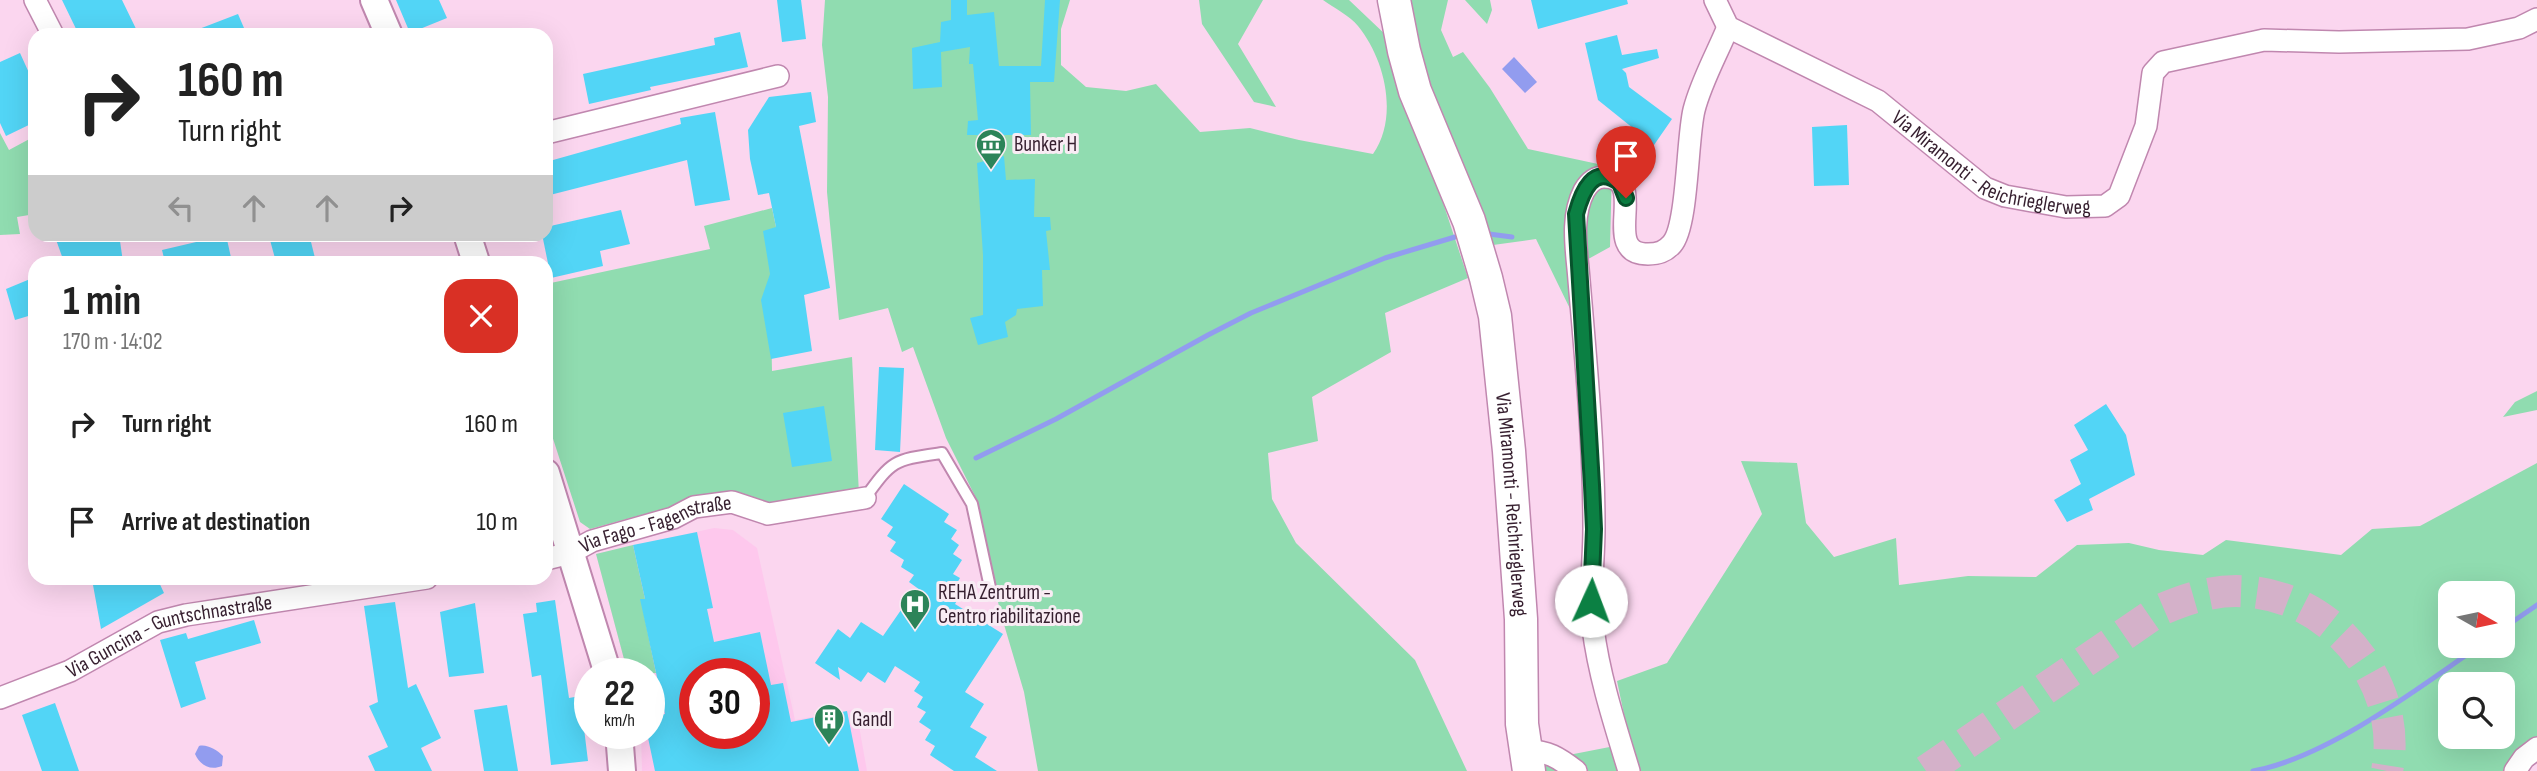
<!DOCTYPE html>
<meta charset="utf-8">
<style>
:root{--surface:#fff;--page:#f6f6f6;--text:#222;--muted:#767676}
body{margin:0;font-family:"Sofia Sans Condensed",sans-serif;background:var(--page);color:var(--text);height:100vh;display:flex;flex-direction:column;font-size:26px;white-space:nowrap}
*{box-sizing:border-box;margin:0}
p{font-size:23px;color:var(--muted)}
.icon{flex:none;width:38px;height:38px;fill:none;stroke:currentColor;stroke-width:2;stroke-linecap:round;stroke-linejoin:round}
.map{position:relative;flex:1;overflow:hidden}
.drawer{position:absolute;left:28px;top:256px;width:525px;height:329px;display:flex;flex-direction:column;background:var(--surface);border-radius:21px;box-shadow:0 7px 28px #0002}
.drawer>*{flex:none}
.hud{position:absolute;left:28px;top:28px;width:525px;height:214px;border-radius:21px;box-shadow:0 7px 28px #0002;background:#fff;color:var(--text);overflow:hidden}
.needle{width:46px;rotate:99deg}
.controls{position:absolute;left:2438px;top:581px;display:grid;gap:14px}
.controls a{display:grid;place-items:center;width:77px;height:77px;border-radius:14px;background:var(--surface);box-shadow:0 7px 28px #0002;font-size:35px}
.speed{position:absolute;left:574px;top:658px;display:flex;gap:14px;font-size:35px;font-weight:700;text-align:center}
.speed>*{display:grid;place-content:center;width:91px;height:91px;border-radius:50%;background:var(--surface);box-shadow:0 7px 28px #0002;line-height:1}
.speed small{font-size:18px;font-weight:400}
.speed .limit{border:10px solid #d22;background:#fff;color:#111}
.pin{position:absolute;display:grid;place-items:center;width:60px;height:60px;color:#fff;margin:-72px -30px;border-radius:50% 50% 50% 0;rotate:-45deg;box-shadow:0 0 7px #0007}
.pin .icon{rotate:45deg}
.me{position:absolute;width:77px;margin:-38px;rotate:2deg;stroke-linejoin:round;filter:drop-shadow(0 0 5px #0008)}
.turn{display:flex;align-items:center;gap:24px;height:147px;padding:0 35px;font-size:32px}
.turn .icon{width:91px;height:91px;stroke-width:2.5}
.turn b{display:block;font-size:49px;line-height:60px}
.lanes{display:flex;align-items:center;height:66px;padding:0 35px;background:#0003;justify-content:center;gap:35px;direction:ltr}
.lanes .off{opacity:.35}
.round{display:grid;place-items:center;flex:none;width:74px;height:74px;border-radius:21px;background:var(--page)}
.headline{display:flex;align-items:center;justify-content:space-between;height:119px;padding:0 35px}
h1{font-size:42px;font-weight:700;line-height:52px}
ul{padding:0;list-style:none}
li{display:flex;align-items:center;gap:21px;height:98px;padding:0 35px}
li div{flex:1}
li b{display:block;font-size:26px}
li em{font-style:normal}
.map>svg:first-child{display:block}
.built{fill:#fec8ed;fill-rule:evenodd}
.green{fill:#90dcb0;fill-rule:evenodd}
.water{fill:#929cef}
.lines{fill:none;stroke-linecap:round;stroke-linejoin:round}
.stream{stroke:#929cef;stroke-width:5}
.building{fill:#52d5f6;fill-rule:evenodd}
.secondary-tunnel{stroke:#d4b1c9;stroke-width:32;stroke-dasharray:32 16;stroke-linecap:butt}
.service-casing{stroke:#c087af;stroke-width:14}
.minor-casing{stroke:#c087af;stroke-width:24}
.tertiary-casing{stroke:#c087af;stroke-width:30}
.secondary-casing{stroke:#c087af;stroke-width:35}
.service{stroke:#fff;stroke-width:10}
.minor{stroke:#fff;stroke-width:21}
.tertiary{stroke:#fff;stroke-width:26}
.secondary{stroke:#fff;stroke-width:32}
.route-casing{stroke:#07532c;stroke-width:18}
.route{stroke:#0b8043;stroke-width:12}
.labels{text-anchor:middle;stroke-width:6;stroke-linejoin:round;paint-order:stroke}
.poi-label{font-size:21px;fill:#361f2f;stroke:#f9ecf4;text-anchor:start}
.street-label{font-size:21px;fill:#361f2f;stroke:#f9ecf4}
</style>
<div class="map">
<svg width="2537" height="771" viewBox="0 0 2537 771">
<rect width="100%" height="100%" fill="#fbd6ef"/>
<!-- built -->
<path class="built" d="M714,528l19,2 24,18 38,172 61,-11 11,62h-225l-1,-38h8v-59h-21l-32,-120zM695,674h59v59h-59z"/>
<!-- green -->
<path class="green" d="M825,0h245l-9,29v36l25,22 40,4 30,-7 44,48 50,-4 49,12 74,14c26,-37 12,-95 -15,-128 -8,-10 -24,-18 -35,-26h26l39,37 80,241 -83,35 6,39 -79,45 6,44 -50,12 4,46 24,44 119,117 52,111h-429l-14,-79 -24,-81 -25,-115 -29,-58 -33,-91 -11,5 -14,-44 -49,12 -12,-128 1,-95 -6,-52z
M1199,0h64l-25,44 38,63 -22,-5 -52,-78z
M1407,0h41l-7,30 12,27 10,-5 27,36 38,61 84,18 -2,80 -29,16 -6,56 -39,-80 -43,6 -56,-142 -28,-86z
M1465,0h25l2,10 -5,14z
M0,133l9,17 26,-14v78l-18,3 3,17 -20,1z
M772,208l4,19 -6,47 2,97 80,-14 7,137 -82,14 -51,-16 -136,37 -10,-7 -34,-105v-133l164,-35 -6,-23z
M2537,391v19l-34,7 12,-15z
M1741,461l56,2 9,60 28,34 62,-19 3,47 69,-9 68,1 41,-32 52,-2 30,7 44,5 23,-15 115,15 31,-26 48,-3 117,-63v290l-16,18h-986l3,-10 92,-18 -13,-62 50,-18 95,-149zM2450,593h52v53h-52zM2450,684h52v53h-52z
M633,545l12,54 -4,1 15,73 -28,1 -32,-120z"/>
<!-- water -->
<path class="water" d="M1514,57l23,25 -12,11 -23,-24z
M199,746c8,-2 18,4 24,10l-1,10c-12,5 -22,-1 -27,-12z"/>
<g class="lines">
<!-- stream -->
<path class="stream" d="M1489,234l23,3
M976,458l80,-39 152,-84 43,-22 134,-55 70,-21
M2502,629l35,-24
M2253,771c73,-13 165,-82 226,-125"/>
</g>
<!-- building -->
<path class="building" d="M62,0h60l17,35h-60z
M396,0h43l8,18 -37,15z
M777,0h24l5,39 -24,3z
M951,0h16v15l27,-3 5,54h42l4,-66h15l-6,82h-24l1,53h-64l1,-14 10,-1 -5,-56h-4l1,-17 -29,5 1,35 -29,2 -1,-41 28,-6 1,-20 10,-2z
M1531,0h96l1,4 -90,25z
M238,14l9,21h-60l-1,-1z
M740,32l8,35 -98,20 1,3 -62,14 -6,-30 132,-29 -1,-7z
M1617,35l5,20 35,-6 2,9 -37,11 4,4 3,14 43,32 -18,26 -56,-45 -13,-57z
M20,53l15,33v36l-29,14 -6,-13v-61z
M811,92l5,30 -17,4 31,162 -26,7 8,56 -41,8 -10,-59 9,-26 -7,-43 13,-4 -7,-34 -11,2 -8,-36 -2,-29 21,-33z
M715,112l15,88 -35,6 -8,-46 -141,36v-34l135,-38 -1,-6z
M1847,125l2,60 -35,1 -2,-59z
M1004,156l2,24 29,-1 -1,38h16l1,13 -5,1 4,39h-8l1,36 -26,3 -1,6 -11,7 3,15 -30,8 -8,-27 13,-3v-60l-6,-92z
M621,210l9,34 -30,7 3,15 -52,12 -9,-44h4v-7z
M54,234h65l4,28h-59z
M297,234h12l7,28h-40l-6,-22z
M226,235l6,27h-67l-3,-12z
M35,277v37l-20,6 -9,-31z
M879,367l25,1 -4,84 -25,-2z
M2106,404l20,31 9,40 -46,24 4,11 -26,12 -13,-22 27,-16 -11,-24 18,-10 -14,-25z
M824,406l8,55 -40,6 -9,-54z
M904,484l45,30 -5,8 13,8 -6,9 8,6 -6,9 9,6 -9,14 7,4 -7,12 8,4 -6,10 48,30 -38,58 19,12 -14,23 17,10 -12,20 22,14h-43l-24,-16 5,-9 -10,-6 6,-10 -12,-8 7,-10 -9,-5 6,-10 -9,-6 6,-9 -25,-16 -10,17 -17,-11 -7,10 -23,-15 2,13 -25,-17 23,-34 12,9 11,-16 22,14 18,-26 4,3 15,-23 -11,-8 5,-7 -13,-8 3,-7 -14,-9 6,-9 -9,-6 6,-9 -12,-8z
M697,532l16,76 -6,1 7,33 46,-10 11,53 12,-2 8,39 56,-11 12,60h-204l-8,-38h2v-15l16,-4 -25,-115h5l-12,-54zM695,674h59v59h-59z
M107,578h50l7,15 -63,36 -8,-44z
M555,600l14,98 11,-2 8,65 -37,4 -10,-90 -9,2 -9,-63 14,-2 -1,-9z
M395,602l13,86 8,-4 25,54 -20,10 11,23h-57l-7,-15 20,-9 -19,-41 9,-4 -14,-96z
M475,603l9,70 -35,4 -9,-65z
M254,620l7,23 -66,19 11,37 -25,9 -21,-68 26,-7 2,6z
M55,703l24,68h-37l-20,-56z
M507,705l11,66h-34l-10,-61z"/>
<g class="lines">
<!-- secondary-tunnel -->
<path class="secondary-tunnel" d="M1926,771l232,-160c29,-13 60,-23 93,-19 85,8 153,94 136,179"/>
<!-- service casing -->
<g class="service-casing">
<path id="service" d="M865,498c28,-39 29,-38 77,-45l30,51 19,88"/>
</g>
<!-- minor casing -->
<g class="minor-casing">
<g id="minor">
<path d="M35,0l18,35"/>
<path id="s1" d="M1715,0l13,27 150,74 107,87 20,8 61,11 39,-1 14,-10 27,-70 7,-53 10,-11 101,-22 75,2 129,-3 51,-11 18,-9"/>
<path d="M546,133l232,-57"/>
<path id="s2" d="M546,559l24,-6 22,-12 81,-23 21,-11 38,-5 36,12 97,-16"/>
<path id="s3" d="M0,698l70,-27 88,-49 28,-7 241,-37"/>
<path d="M1526,751c21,-1 33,7 50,20"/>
<path d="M1629,771c-14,-46 -30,-95 -36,-143 -4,-34 1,-67 1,-100 0,-83 -8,-166 -15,-248 -2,-28 -9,-62 5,-89 4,-7 10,-14 20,-14 47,0 -6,77 44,77 10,0 17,-2 24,-10 16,-18 15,-106 22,-134 7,-28 23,-56 34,-83"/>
<path d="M2515,771l9,-13 13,-10"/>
</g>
</g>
<!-- tertiary casing -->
<g class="tertiary-casing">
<path id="tertiary" d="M374,0l15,35
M467,234l9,28
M546,473l62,201
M619,733l3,38"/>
</g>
<!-- secondary casing -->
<g class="secondary-casing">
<g id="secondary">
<path id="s4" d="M1394,0l10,51 11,40 54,130 17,57 9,38 14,135 12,168 1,105 7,47"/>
</g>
</g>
<!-- service -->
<use href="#service" class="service"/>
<!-- minor -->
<use href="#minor" class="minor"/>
<!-- tertiary -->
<use href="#tertiary" class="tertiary"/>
<!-- secondary -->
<use href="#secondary" class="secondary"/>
</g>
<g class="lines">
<!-- route casing -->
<g class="route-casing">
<path id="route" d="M1591,601l3,-72 -2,-44 -16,-271c6,-22 17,-51 44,-31l6,15"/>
</g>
<!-- route -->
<use href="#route" class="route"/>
</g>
<!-- icons -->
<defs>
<g id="museum-pin" transform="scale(1.575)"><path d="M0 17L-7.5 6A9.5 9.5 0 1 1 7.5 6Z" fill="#2c8459" stroke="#f9ecf4"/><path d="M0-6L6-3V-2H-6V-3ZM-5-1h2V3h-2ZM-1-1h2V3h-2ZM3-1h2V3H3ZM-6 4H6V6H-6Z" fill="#fff"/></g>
<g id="hospital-pin" transform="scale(1.575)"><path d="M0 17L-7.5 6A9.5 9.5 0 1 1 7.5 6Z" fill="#2c8459" stroke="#f9ecf4"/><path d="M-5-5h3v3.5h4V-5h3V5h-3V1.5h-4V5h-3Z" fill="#fff"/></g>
<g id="building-pin" transform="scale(1.575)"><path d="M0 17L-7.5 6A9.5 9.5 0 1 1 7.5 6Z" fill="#2c8459" stroke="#f9ecf4"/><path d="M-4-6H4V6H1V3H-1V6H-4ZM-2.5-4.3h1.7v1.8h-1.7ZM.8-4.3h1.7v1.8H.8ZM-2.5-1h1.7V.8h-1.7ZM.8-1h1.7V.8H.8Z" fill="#fff"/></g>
</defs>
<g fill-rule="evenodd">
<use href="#museum-pin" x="991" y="144"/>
<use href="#hospital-pin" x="915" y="604"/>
<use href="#building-pin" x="829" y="719"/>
</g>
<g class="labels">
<!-- poi labels -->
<g class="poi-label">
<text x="1014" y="151">Bunker H</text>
<text x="938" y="599">REHA Zentrum -<tspan x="938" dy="24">Centro riabilitazione</tspan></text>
<text x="852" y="726">Gandl</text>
</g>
<!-- street labels -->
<g class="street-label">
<text dy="7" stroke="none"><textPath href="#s1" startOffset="331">Via Miramonti - Reichrieglerweg</textPath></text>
<text dy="7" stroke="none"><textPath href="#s4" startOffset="522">Via Miramonti - Reichrieglerweg</textPath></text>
<text dy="7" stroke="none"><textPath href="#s2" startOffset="116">Via Fago - Fagenstraße</textPath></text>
<text dy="7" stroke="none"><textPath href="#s3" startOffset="182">Via Guncina - Guntschnastraße</textPath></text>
</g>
</g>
</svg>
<div class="controls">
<a><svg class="needle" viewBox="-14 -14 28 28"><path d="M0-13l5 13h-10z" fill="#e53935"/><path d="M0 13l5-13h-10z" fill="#767676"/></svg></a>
<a><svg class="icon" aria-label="search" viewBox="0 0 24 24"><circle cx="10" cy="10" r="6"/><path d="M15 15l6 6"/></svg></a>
</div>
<div class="speed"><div>22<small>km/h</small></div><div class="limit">30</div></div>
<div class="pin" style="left:1626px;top:198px;background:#d93025"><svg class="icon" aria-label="arrive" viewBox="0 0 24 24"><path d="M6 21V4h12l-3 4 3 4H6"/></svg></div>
<svg class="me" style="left:1591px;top:601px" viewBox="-20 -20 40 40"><circle r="19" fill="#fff"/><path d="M0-13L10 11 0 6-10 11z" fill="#0b8043"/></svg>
<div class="hud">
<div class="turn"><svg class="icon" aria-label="right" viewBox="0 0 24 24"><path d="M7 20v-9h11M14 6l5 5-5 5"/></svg><div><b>160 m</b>Turn right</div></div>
<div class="lanes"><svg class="icon off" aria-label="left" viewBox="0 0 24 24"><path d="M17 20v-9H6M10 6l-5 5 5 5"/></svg><svg class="icon off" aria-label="ahead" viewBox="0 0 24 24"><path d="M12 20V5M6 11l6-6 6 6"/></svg><svg class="icon off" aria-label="ahead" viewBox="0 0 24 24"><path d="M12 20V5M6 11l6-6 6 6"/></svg><svg class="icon" aria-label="right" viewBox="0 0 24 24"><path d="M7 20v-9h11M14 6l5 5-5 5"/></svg></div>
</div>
<section class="drawer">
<div class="headline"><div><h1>1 min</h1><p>170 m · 14:02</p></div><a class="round" style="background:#d93025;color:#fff"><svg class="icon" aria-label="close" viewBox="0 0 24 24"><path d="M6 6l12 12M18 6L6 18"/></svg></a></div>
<ul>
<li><svg class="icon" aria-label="right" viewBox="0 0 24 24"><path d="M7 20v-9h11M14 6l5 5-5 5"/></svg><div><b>Turn right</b></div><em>160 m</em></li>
<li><svg class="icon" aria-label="arrive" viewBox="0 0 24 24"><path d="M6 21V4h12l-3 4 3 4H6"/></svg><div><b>Arrive at destination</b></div><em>10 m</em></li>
</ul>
</section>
</div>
